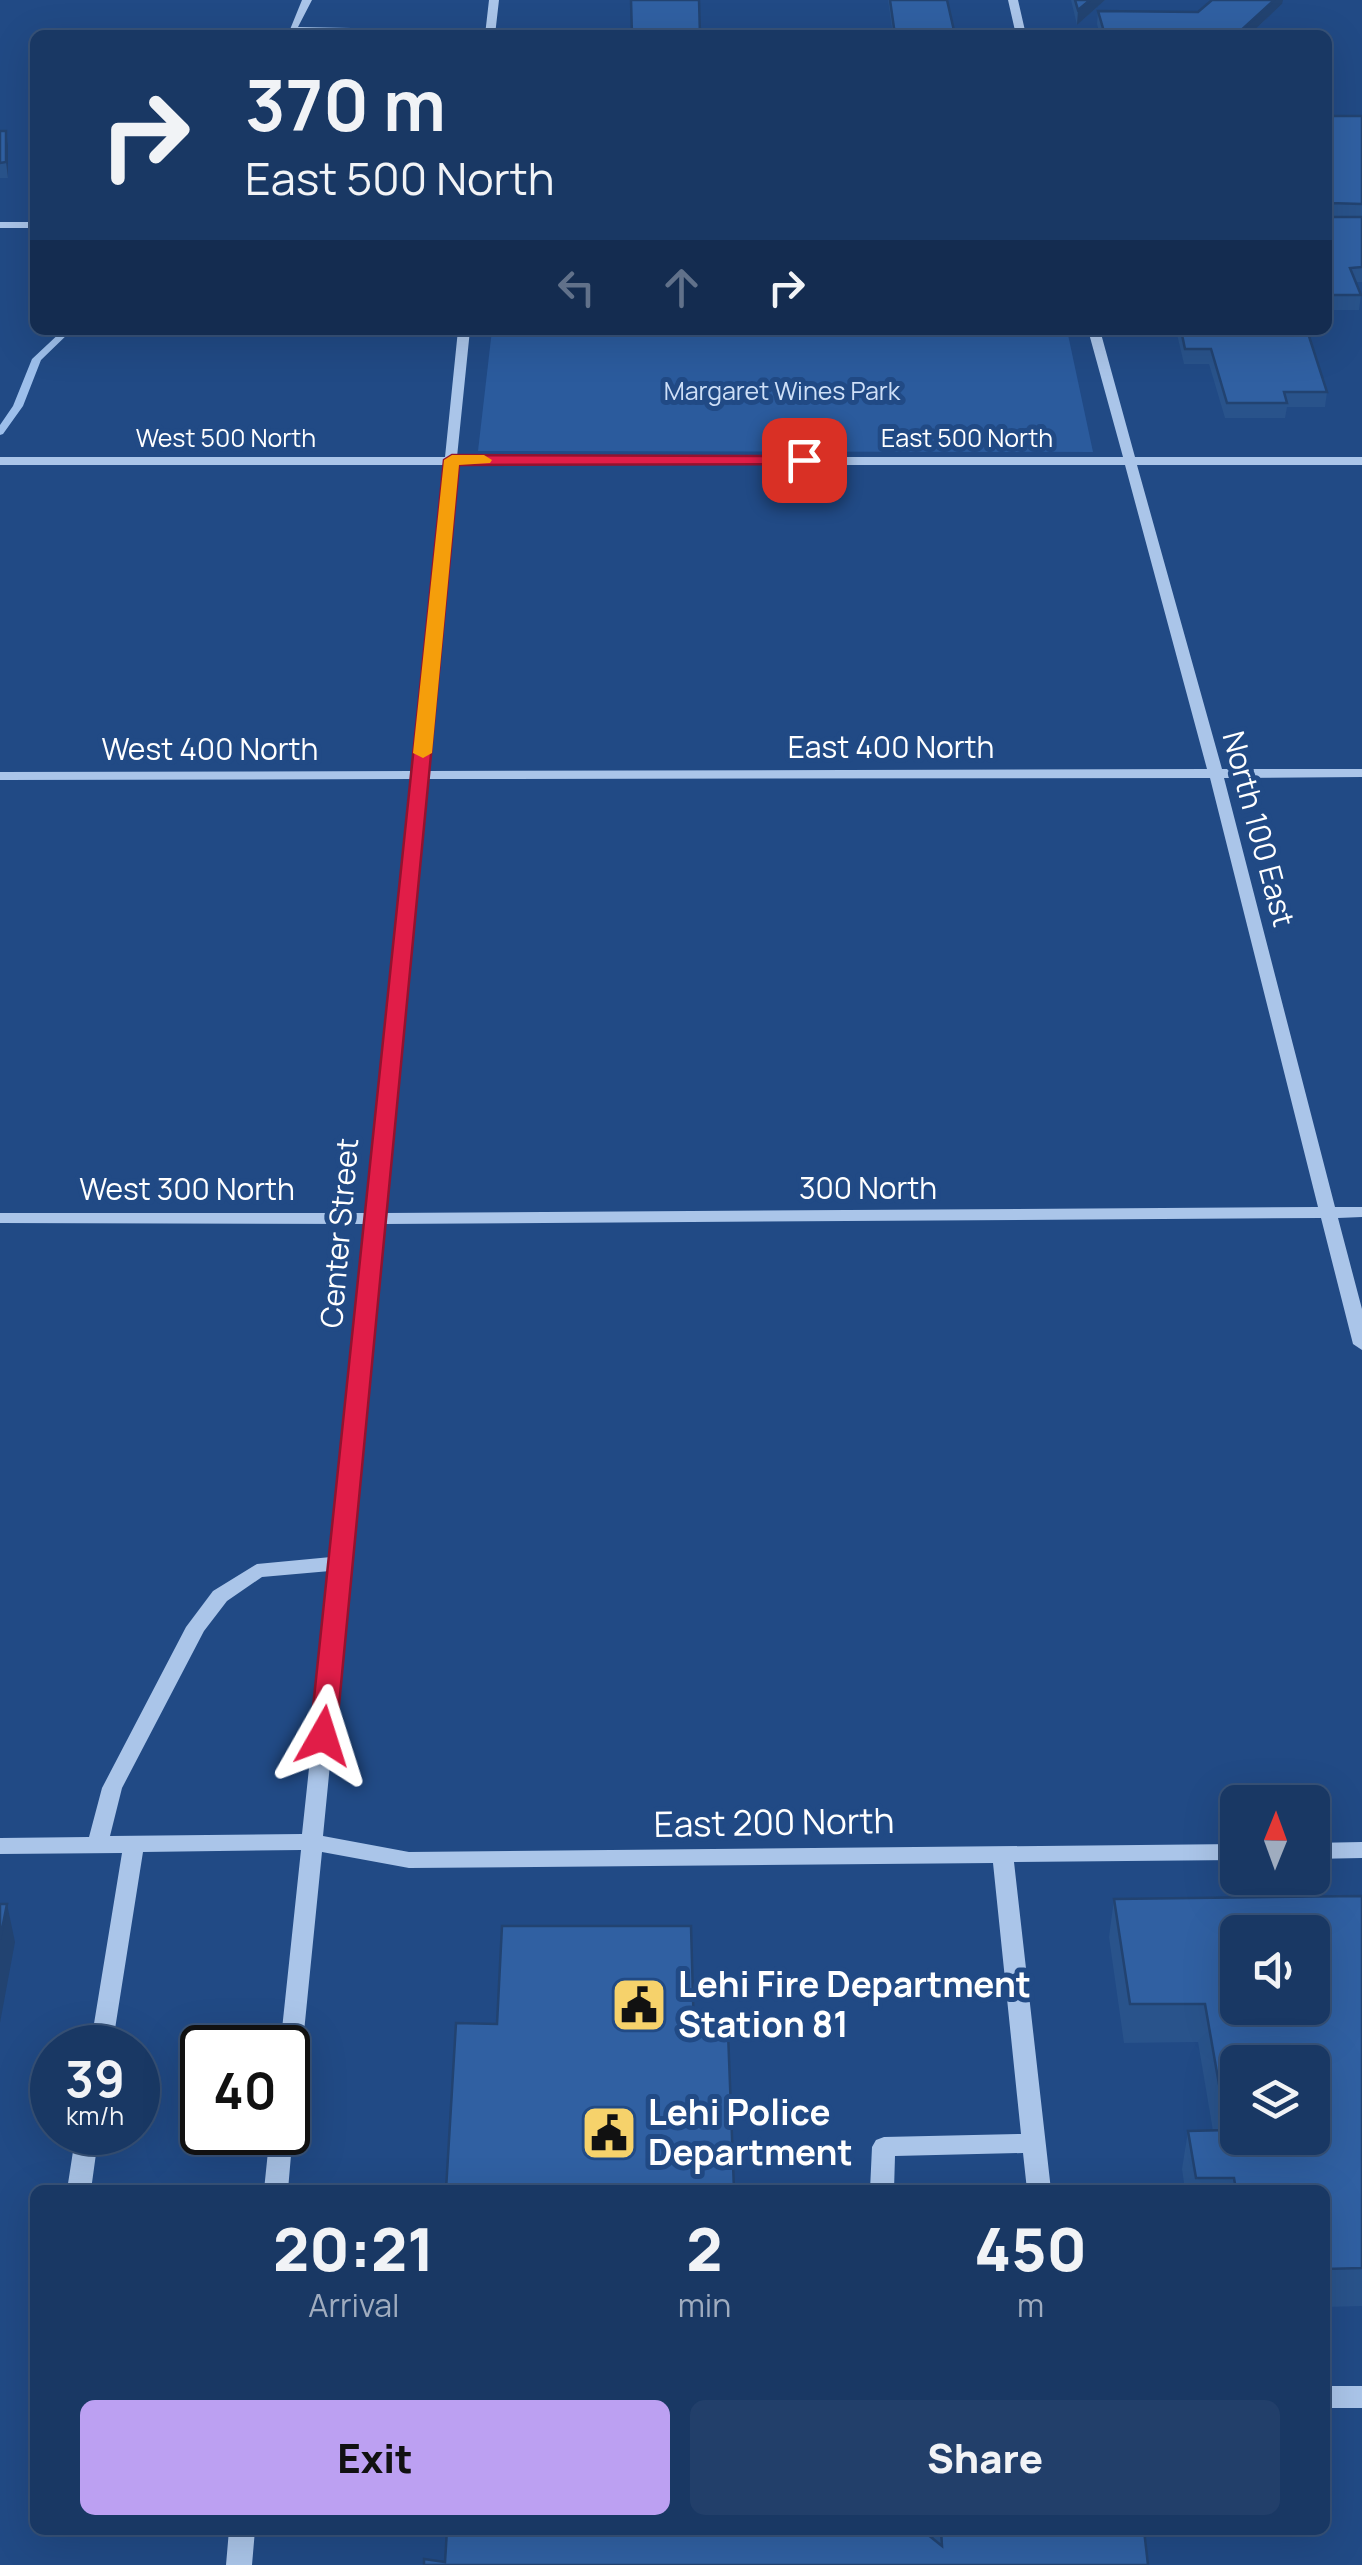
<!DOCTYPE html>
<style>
:root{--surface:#193864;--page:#223f6a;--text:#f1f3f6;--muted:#9facbf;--line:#375278;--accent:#bca0f2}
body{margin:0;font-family:Manrope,sans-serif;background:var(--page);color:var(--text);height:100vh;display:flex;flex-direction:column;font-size:38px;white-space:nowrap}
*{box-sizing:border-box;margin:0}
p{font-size:32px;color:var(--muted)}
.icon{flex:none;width:55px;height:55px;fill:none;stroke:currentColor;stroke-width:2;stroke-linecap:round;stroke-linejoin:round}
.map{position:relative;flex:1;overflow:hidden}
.drawer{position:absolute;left:30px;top:2185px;width:1300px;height:350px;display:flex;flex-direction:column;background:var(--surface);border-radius:15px;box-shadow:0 10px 40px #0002,0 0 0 2px var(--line)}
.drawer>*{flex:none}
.top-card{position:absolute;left:30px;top:30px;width:1302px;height:305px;border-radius:15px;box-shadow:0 10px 40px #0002,0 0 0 2px var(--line);background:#193864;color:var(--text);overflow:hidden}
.needle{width:65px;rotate:1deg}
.buttons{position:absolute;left:1220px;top:1785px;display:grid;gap:20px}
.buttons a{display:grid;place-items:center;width:110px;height:110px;border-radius:15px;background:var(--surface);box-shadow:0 10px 40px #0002,0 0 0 2px var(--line);font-size:50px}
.speed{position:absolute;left:30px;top:2025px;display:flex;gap:20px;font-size:50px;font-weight:700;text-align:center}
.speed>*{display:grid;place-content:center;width:130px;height:130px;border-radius:50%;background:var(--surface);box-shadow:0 10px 40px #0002,0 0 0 2px var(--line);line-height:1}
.speed small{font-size:25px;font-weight:400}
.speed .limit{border:5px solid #111;border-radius:15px;background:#fff;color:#111}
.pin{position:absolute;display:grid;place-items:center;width:85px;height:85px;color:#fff;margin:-42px;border-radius:20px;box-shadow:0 5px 15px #0006}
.me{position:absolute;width:110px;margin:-55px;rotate:6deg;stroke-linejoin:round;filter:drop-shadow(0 0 8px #0008)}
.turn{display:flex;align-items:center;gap:35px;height:210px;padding:0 50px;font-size:45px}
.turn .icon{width:130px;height:130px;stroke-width:2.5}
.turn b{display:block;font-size:70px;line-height:85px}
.lanes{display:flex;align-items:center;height:95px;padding:0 50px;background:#0003;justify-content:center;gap:50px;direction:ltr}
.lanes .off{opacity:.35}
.eta{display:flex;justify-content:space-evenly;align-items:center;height:170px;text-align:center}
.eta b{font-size:60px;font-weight:800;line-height:70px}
.cta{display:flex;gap:20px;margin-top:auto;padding:20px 50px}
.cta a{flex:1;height:115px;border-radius:15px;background:var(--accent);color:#111;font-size:40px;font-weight:800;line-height:115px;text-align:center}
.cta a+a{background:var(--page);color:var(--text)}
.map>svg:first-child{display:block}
.green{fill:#2b5b9d}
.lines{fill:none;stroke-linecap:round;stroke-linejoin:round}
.stream{fill:#9dbfeb;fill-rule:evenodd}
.minor{fill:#aac5e9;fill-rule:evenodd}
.wall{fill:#29538b}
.shaded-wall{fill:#224371}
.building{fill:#3060a2;stroke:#224371;stroke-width:2.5;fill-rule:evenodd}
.route{fill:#e11d48;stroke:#92132f;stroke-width:2.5}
.slow{fill:#f59e0b}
.labels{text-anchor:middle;stroke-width:10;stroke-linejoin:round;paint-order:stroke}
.far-park-label{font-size:25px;fill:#cedff7;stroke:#214a85}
.far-street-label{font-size:25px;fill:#fff;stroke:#214a85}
.street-label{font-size:30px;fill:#fff;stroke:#214a85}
.near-street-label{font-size:35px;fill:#fff;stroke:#214a85}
.near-poi-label{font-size:35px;font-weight:bold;fill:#fff;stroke:#214a85;text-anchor:start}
</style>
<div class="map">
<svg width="1362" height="2565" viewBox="0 0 1362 2565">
<rect width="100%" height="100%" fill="#214a85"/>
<!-- green -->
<path class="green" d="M492,330h575l26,122 -615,-1z"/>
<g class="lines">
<!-- stream -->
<path class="stream" d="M63,330h9l-31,30 -18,46 -20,28 -3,1v-10l13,-19 19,-47z"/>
<!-- minor -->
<path class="minor" d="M302,0h10l-14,27 53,1 5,3 -2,4 -65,-3z
M489,0h10l-4,35h-10z
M1008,0h10l8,35h-10z
M0,222h35v6h-35z
M458,330h12l-13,127h666l-35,-127h12l35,127h227v8h-225l85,304h140v8l-138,1 111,429h27v10l-24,1 24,91v41l-9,-6 -32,-126 -938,6 -60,612 86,16 829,-8v16l-224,2 37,328h-24l-4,-37 -128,3 -1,34h-24l2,-43 4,-7 8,-3 137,-3 -28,-271 -584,5 -87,-16 -23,230 -3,7 -8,2v-43h-8l21,-198 -158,2 -31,196h-22l32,-195 -122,1v-16l89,-1 13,-49 84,-161 27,-36 44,-27 74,-7 35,-333 -366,-1v-10h367l45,-434 -412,1v-8l413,-1 31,-306h-444v-8h445zM457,465h668l82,304 -780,2zM1210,778l108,429 -934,6 42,-434zM330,1571l-28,263 -192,2 12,-48 82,-157 23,-30 35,-24z
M1362,1842v16l-50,1v-16z
M288,2124l5,8 -5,58h-24l6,-58h18z
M76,2132h23l-8,58h-24z
M1325,2386h37v22h-37z
M229,2530h26l-3,35h-26z"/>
</g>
<!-- wall -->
<path class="wall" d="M888,0h59l8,35h-62z
M1071,0h34l-28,25z
M1282,4l-33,31h-149l-3,-11 1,-13 100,1z
M1328,116h34v166h-7l6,13 -2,15h-31z
M0,131h6l2,14v33h-8z
M1176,330h131l20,62 -2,15h-38l-2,11h-60l-16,-54h-25z
M1362,1896v410l-37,1v-117h-140l-3,-21 6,-38h25l-15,-89 -74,1 -15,-106 5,-38z
M934,2530h210l4,35 -703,-3 489,-22z"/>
<!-- shaded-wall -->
<path class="shaded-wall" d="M1090,0h15l-28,25 1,-15z
M1274,0h9l-1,4 -33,31h-13z
M6,131l2,14v33l-2,-16z
M7,1904l8,38 -15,81v-84z"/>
<!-- building -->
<path class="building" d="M631,0h68l1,35h-68z
M890,0h57l8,35h-60z
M1075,0h15l-12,10z
M1212,0h62l-38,35h-131l-7,-24 100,1z
M1328,116h34v88l-32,-1 -2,6z
M0,131h6v31l-6,1z
M1328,215l2,2h32v50l-12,1 11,27h-33z
M1181,330h126l20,62h-43l3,11h-60l-16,-54h-26z
M1362,1896v372l-37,1v-79h-89l-2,-12h-38l-8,-47 39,-1 -22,-126h-75l-16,-105zM1238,1932h74v76h-74zM1238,2062h74v76h-74z
M0,1904h7l-7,35z
M502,1926h189l3,107 34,-1 6,158h-288l10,-167 41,1z
M447,2530h475l20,16 -1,-16h203l4,35h-724v-6l21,3z"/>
<!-- route -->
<path class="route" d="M804,456l5,1v7l-350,1 -123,1271 -4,7h-18l-4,-7 134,-1276 8,-5z"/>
<!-- slow -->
<path class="slow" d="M484,455l8,5 -2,3 -31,2 -27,288 -9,5 -10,-5 31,-293 8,-5z"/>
<!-- icons -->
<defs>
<g id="civic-square" transform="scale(2.875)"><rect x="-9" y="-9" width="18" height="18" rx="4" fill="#f6d26b" stroke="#214a85"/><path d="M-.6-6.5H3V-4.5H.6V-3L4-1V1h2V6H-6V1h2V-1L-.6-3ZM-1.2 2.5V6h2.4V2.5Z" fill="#111"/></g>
</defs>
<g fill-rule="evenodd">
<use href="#civic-square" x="639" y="2005"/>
<use href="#civic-square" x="609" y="2133"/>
</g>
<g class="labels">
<!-- far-park labels -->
<g class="far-park-label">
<text x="782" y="400">Margaret Wines Park</text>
</g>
<!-- far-street labels -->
<g class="far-street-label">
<text x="226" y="447">West 500 North</text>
<text x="967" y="447">East 500 North</text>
</g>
<!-- street labels -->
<g class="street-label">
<text x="891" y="758">East 400 North</text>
<text x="210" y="760">West 400 North</text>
<text transform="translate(1258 829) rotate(75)" y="10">North 100 East</text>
<text x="868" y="1199">300 North</text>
<text x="187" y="1200">West 300 North</text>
<text transform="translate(340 1233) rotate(-85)" y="10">Center Street</text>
</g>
<!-- near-street labels -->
<g class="near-street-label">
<text transform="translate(774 1823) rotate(-1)" y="12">East 200 North</text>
</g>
<!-- near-poi labels -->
<g class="near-poi-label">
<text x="678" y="1997">Lehi Fire Department<tspan x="678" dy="40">Station 81</tspan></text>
<text x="648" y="2125">Lehi Police<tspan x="648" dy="40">Department</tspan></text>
</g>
</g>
</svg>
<div class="buttons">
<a><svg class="needle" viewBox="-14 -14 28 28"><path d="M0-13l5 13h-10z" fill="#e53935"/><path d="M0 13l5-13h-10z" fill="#9facbf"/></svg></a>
<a><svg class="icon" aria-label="sound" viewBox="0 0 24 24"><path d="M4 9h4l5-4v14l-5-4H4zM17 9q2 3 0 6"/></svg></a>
<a><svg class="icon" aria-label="layers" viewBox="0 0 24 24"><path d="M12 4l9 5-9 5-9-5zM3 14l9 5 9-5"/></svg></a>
</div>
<div class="speed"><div>39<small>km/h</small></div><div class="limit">40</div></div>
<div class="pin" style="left:804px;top:460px;background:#d93025"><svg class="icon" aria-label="arrive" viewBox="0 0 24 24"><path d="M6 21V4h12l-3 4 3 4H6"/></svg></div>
<svg class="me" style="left:323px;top:1736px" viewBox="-20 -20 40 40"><path d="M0-17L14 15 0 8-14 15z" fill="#e11d48" stroke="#fff" stroke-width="4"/></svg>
<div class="top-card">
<div class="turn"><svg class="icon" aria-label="right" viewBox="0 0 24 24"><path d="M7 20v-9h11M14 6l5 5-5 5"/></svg><div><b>370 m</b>East 500 North</div></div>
<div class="lanes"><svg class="icon off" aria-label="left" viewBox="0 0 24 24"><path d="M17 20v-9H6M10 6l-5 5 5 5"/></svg><svg class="icon off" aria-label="ahead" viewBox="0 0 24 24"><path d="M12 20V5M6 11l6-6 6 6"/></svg><svg class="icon" aria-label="right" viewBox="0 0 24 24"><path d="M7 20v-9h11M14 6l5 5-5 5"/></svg></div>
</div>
<section class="drawer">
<div class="eta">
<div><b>20:21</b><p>Arrival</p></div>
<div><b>2</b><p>min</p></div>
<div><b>450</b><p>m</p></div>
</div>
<div class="cta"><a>Exit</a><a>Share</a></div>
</section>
</div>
